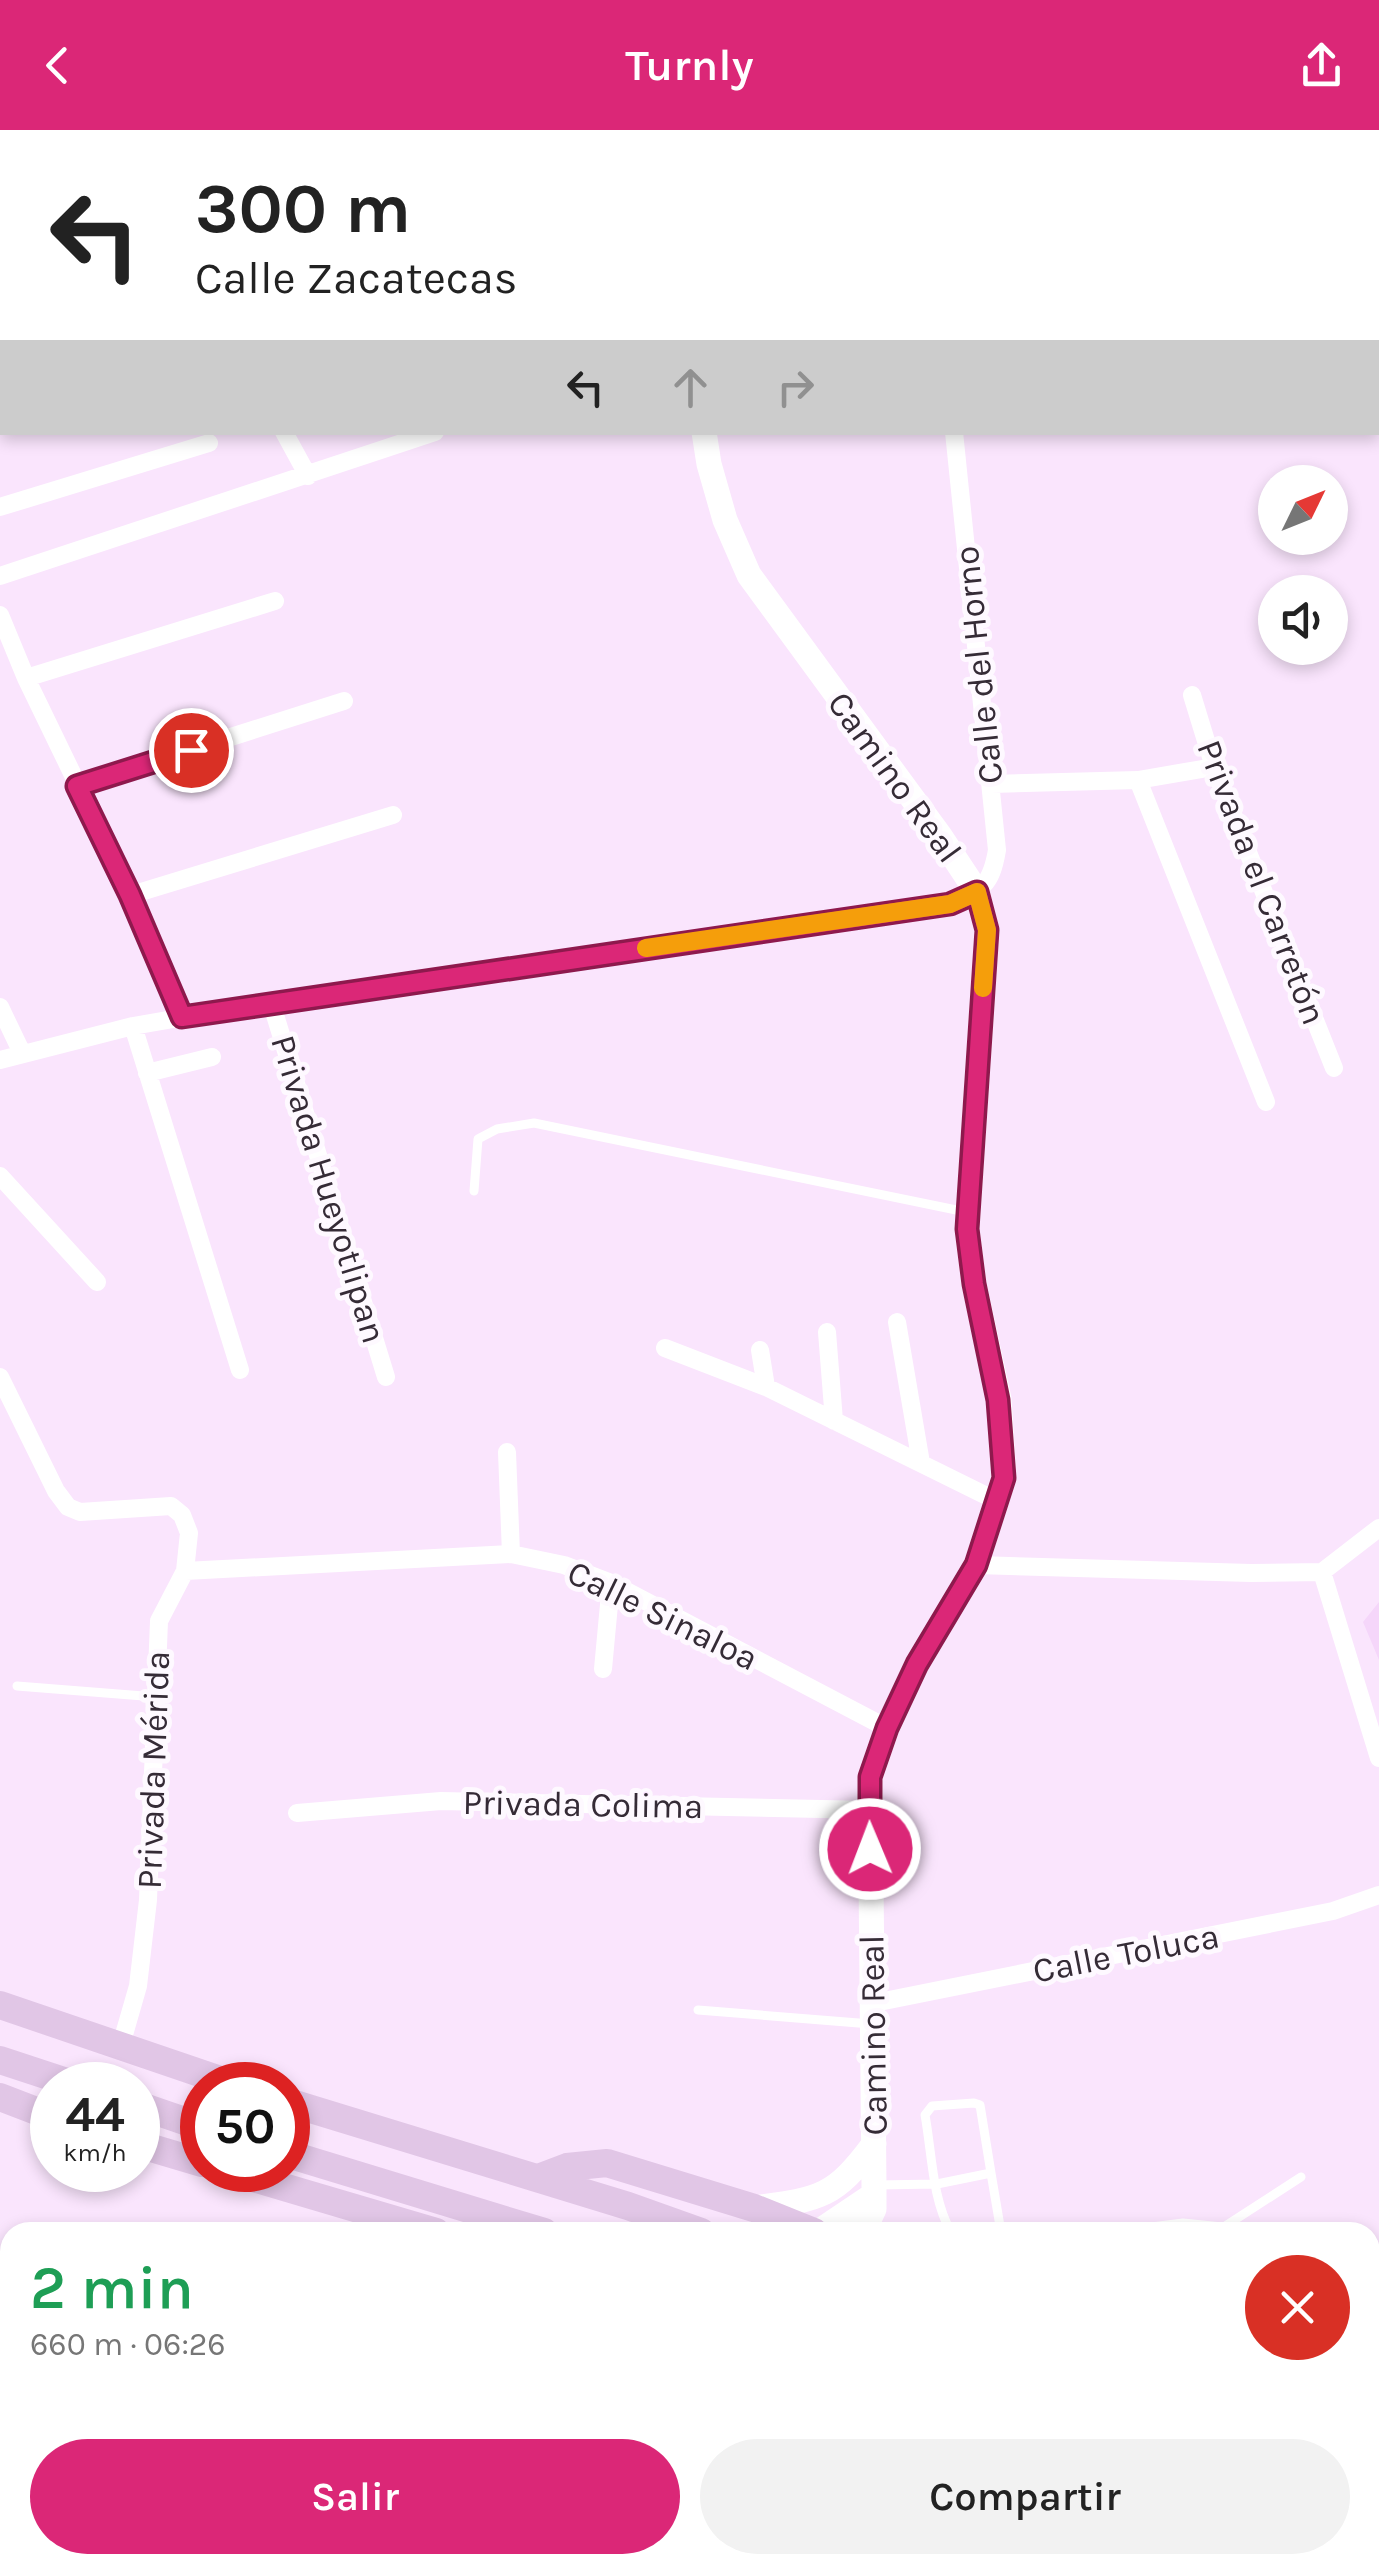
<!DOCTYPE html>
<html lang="es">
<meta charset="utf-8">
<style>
:root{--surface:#fff;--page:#f2f2f2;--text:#222;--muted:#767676;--accent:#db2777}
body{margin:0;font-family:Karla,sans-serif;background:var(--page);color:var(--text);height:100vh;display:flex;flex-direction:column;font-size:38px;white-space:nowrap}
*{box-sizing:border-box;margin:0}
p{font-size:32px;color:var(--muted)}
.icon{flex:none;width:55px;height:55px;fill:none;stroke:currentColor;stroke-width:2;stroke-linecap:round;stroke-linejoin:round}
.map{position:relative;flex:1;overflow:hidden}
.drawer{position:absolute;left:0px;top:2092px;width:1380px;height:352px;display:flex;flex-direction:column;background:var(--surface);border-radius:30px 30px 0 0;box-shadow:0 5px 15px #0003}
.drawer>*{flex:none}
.guide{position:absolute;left:0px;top:0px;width:1380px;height:305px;box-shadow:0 5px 15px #0003;background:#fff;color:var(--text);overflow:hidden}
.needle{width:65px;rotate:47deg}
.controls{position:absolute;left:1258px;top:335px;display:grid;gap:20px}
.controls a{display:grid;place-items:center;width:90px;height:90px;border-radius:50%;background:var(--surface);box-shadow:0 5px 15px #0003;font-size:50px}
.speed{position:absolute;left:30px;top:1932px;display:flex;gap:20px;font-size:50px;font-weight:700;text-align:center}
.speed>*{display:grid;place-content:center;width:130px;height:130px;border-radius:50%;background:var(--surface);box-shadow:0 5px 15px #0003;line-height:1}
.speed small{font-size:25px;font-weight:400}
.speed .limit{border:15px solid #d22;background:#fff;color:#111}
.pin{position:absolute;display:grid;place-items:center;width:85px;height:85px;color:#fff;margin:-42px;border:5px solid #fff;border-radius:50%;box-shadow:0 2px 10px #0007}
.me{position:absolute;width:110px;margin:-55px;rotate:359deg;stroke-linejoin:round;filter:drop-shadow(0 0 8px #0008)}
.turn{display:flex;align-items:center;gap:35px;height:210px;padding:0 30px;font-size:45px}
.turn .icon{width:130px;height:130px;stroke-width:2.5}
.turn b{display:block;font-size:70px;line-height:85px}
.lanes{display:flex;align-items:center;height:95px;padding:0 30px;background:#0003;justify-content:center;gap:50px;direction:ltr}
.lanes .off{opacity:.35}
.round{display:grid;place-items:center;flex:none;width:105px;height:105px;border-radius:52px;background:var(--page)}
.head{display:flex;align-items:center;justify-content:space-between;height:170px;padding:0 30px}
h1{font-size:60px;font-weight:600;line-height:75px;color:#1e9e55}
.action{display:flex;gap:20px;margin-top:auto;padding:20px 30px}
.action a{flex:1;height:115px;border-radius:60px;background:var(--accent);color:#fff;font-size:40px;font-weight:600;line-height:115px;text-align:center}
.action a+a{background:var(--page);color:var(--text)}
header{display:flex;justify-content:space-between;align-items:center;height:130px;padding:0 30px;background:var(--accent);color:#fff;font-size:45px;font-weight:600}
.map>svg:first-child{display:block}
.built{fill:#f5d6fa}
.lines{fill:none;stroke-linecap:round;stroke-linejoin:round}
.service{stroke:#fff;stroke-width:9}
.minor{stroke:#fff;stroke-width:18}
.secondary{stroke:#fff;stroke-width:25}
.primary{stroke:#e1c6e6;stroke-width:28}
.route-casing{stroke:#8e194d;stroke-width:25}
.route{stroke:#db2777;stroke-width:18}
.slow{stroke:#f59e0b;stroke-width:18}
.labels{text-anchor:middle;stroke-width:10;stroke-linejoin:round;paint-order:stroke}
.street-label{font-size:35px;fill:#352b36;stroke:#fef9ff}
</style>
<header><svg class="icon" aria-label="back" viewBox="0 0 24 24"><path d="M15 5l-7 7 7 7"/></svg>Turnly<svg class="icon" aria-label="share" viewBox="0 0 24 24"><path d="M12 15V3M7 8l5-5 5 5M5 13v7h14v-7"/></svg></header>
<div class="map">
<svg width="1379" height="2444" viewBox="0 0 1379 2444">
<rect width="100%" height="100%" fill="#fae5fd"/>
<!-- built -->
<path class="built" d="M1086,0h231l1,2h-231z
M1379,1472v58l-16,-38z
M301,2435h216l-4,9h-244z"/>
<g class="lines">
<!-- service -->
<path class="service" d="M474,1061l4,-52 19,-10 37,-6 432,89
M17,1556l139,11
M698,1880l173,14
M991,2043l10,59
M877,2055l60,-1 54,-11 -11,-68 -6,-2 -42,3 -7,9c7,38 7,84 26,117
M1112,2102l71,-9 39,4
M1216,2102l85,-55"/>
<!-- minor -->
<path class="minor" d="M181,0l2,2
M465,0l1,2
M921,0l1,2
M1336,0l1,2
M336,2l8,-2
M1378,103l1,4
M0,107l2,-1
M0,182l2,-1
M0,278l2,-1
M284,302l24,44
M0,377l209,-64
M0,446l435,-144
M0,485l26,63 105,217 51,122
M26,548l249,-77
M1192,565l22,72 120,301
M1138,650l128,322
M991,654l147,-4 76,-13
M77,656l267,-85
M131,765l262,-80
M271,872l115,375
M0,877l22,46
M133,896l107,344
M0,930l133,-34 138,-24 678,-98c33,-14 42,-18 48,-54l-43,-418
M147,943l65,-16
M0,1046l97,106
M897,1192l24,141
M827,1202l7,89
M665,1218l101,39 231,114
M760,1220l6,37
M0,1247l56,114 12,16 12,5 91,-6 11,9 7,18 -4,38 -26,50 -11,279 -10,86 -17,59
M507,1322l4,102
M976,1435l275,8 71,-1 57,-44
M185,1441l326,-17 53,11 47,18 276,145
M1322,1442l57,186
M603,1539l8,-86
M297,1683l144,-12 428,9
M874,1873l459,-92 46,-16
M1370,2210l9,-6
M1001,2435l2,9
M1138,2435l1,9
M495,2444l6,-9"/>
<!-- secondary -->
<path class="secondary" d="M754,2l6,-2
M704,302l5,32 16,56 24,55 191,261 37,56 10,38 -20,299 7,55 25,115 5,79 -28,87 -59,99 -30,64 -17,49 4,408v24l-11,23
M754,2078c66,-9 80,-10 120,-64
M818,2102l55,-37
M591,2444l3,-9
M628,2444l2,-9"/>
<!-- primary -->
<path class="primary" d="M0,1875l235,80
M0,1930l76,25
M0,1967l52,20
M288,1972l340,104 73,26
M138,1975l64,22
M138,2014l64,19
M288,2024l256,78
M226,2040l210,62
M538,2048l29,-11 40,-4 147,45 60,24
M1370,2429l9,6
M1295,2435l15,9"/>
</g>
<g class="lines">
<!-- route casing -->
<g class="route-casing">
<path id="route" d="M191,620l-114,36 53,109 52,122 768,-113 27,-12 10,38 -20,299 7,55 24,116 6,78 -28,87 -59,99 -30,64 -17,49v72"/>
</g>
<!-- route -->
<use href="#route" class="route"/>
<!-- slow -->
<path class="slow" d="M646,818l304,-44 27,-12 10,38 -4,58"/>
</g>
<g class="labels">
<!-- street labels -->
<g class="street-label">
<text transform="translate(978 535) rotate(-96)" y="12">Calle del Horno</text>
<text transform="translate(895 647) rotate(54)" y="12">Camino Real</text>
<text transform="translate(1262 752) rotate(69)" y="12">Privada el Carretón</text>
<text transform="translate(329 1059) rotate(73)" y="12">Privada Hueyotlipan</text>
<text transform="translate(663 1485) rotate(26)" y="12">Calle Sinaloa</text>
<text transform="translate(153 1640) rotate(-88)" y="12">Privada Mérida</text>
<text transform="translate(583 1674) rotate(1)" y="12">Privada Colima</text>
<text transform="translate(1126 1823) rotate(-11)" y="12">Calle Toluca</text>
<text transform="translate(873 1905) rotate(-91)" y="12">Camino Real</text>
</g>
</g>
</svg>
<div class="controls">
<a><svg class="needle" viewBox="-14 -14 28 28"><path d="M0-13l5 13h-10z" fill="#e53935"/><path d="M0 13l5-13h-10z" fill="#767676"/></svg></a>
<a><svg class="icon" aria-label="sound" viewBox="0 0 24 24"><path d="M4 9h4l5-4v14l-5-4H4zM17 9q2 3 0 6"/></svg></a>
</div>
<div class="speed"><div>44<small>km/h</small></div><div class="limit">50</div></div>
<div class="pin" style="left:191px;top:620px;background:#d93025"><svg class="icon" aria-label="arrive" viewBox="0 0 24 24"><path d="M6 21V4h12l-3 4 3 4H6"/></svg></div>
<svg class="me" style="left:870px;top:1719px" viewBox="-20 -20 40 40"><circle r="17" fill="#db2777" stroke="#fff" stroke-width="3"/><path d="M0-11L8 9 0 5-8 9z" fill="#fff"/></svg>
<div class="guide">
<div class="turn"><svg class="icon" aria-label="left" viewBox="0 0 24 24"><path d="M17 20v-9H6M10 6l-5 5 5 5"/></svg><div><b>300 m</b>Calle Zacatecas</div></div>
<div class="lanes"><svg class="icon" aria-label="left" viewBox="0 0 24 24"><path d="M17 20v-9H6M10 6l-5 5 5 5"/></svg><svg class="icon off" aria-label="ahead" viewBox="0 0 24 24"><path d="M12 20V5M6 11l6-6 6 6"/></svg><svg class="icon off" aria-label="right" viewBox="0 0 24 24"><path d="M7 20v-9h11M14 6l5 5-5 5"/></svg></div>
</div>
<section class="drawer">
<div class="head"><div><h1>2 min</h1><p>660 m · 06:26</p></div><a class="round" style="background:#d93025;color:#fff"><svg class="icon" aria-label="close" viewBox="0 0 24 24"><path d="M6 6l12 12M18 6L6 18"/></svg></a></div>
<div class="action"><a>Salir</a><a>Compartir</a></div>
</section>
</div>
